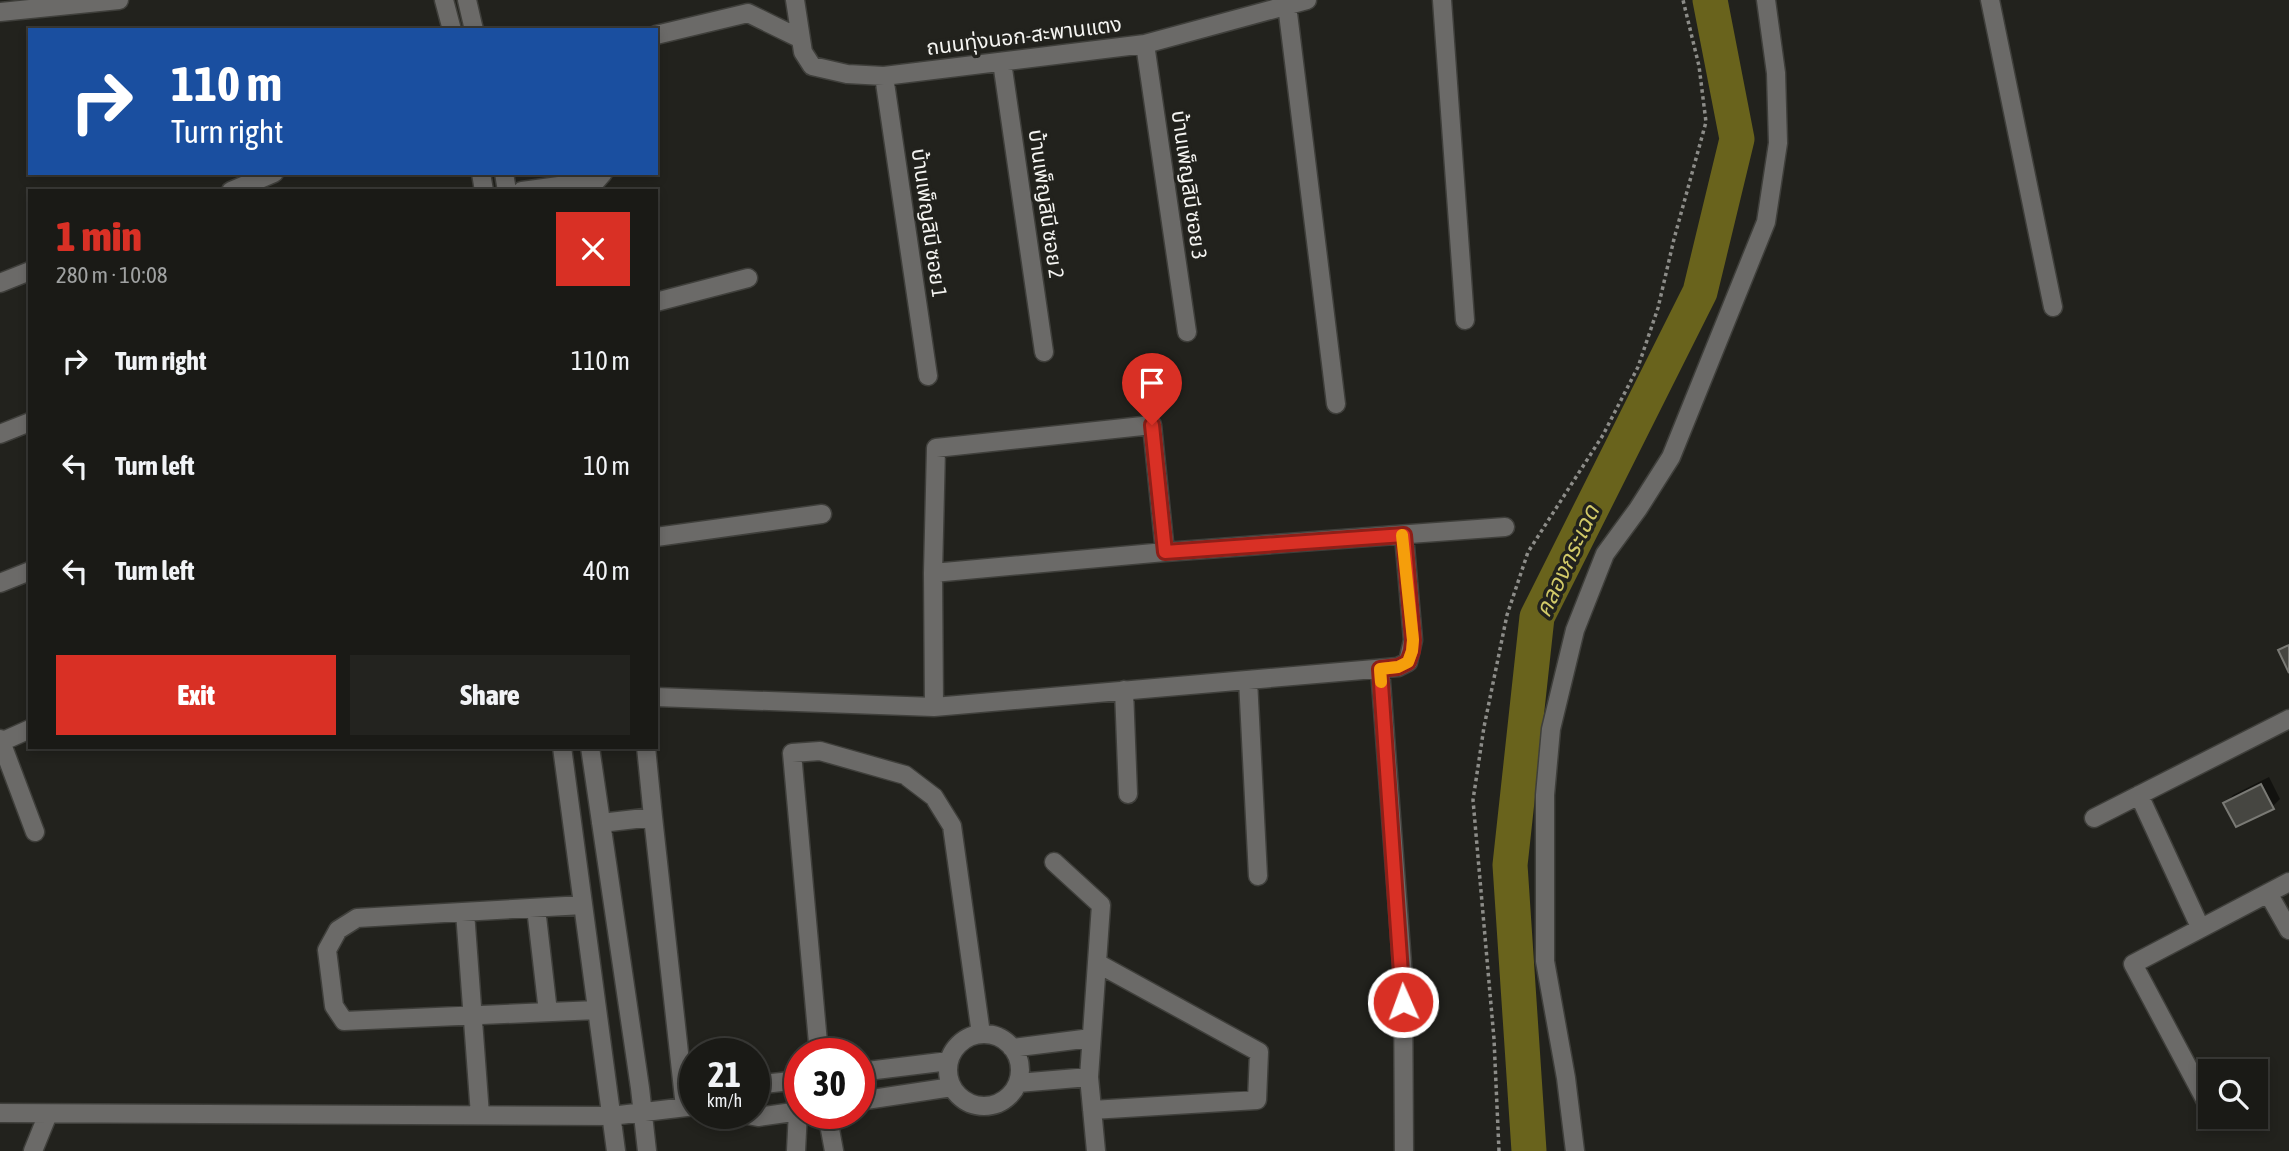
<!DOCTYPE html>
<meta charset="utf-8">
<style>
:root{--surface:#1a1a16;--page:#23231f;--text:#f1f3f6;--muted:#9fa1a1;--line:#383835;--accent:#d93025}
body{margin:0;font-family:"Asap Condensed","Noto Sans Thai",sans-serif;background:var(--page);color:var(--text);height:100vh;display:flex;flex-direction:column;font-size:26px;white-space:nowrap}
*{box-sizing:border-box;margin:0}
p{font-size:23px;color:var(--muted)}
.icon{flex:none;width:38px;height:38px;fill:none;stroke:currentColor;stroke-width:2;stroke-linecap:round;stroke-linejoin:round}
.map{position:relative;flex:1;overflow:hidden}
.panel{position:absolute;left:28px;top:189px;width:630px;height:560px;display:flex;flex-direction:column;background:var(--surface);border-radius:0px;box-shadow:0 4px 10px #0003,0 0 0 2px var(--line)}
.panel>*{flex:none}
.top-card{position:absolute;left:28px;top:28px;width:630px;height:147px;border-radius:0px;box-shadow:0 4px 10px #0003,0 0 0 2px var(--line);background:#1a4fa0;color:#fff;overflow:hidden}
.controls{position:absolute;left:2198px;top:1059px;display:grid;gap:14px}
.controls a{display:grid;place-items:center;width:70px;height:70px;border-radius:0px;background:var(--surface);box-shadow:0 4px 10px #0003,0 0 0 2px var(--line);font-size:35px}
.speed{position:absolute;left:679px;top:1038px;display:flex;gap:14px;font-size:35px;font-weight:700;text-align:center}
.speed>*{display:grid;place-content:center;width:91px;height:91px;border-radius:50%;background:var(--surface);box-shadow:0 4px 10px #0003,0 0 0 2px var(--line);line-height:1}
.speed small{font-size:18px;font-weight:400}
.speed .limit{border:10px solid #d22;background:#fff;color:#111}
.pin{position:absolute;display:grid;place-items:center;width:60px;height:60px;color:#fff;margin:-72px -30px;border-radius:50% 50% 50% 0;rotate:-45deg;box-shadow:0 0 7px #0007}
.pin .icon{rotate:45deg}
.me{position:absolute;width:77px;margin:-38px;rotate:358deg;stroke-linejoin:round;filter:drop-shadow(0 0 5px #0008)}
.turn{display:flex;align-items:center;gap:24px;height:147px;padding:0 28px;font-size:32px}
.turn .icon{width:91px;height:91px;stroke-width:2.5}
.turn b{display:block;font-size:49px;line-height:60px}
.round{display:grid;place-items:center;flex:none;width:74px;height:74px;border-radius:0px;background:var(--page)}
.overview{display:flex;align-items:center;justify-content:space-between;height:119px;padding:0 28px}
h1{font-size:42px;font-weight:800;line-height:52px;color:var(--accent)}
.cta{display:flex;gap:14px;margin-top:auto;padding:14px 28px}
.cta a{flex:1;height:80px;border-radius:0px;background:var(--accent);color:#fff;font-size:28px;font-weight:800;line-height:80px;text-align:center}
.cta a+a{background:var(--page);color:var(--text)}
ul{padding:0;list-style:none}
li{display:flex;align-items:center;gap:21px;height:105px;padding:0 28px}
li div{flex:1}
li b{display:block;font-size:26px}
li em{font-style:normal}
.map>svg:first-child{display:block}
.shadow{fill:#0007}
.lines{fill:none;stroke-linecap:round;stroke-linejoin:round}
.river{stroke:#69631c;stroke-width:35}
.building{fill:#464641;stroke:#7a7a75;stroke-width:2}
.minor-casing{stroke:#3f3f3b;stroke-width:21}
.path{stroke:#8d8d89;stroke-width:3.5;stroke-dasharray:3.5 3.5;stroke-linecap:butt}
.minor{stroke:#6b6a68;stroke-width:18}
.route-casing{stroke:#8d1f18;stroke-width:18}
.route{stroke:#d93025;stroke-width:12}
.slow{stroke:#f59e0b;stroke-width:12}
.labels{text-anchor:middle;stroke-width:7;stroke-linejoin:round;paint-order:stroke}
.street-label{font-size:21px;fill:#f4f4f1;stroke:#22221d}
.water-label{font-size:23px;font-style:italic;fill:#d2ca68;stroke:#22221d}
</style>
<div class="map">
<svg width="2289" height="1151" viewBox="0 0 2289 1151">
<rect width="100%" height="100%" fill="#22221d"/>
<!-- shadow -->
<path class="shadow" d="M2269,777l11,22 -8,8 -46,-4 7,-8z"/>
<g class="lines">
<!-- river -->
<path class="river" d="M1529,1151l-19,-286 27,-248 163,-325 37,-153 -27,-139"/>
</g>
<!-- building -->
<path class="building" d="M2289,645v28l-11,-23z
M2261,784l13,25 -38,18 -13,-24z"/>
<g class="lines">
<!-- minor casing -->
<g class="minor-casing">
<path id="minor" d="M444,0l8,30
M467,0l7,30
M795,0l8,52 9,14 35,8 37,2 261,-32 162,-44
M1442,0l23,320
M1990,0l63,307
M1287,5l49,399
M0,12l119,-12
M656,35l92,-22 53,26
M1145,44l42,288
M1002,62l42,290
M884,76l44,300
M481,173l3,18
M504,173l3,18
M231,191l43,-18
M522,191l74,-10 7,-8
M0,283l30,-12
M656,302l92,-24
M0,434l30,-12
M656,537l166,-23
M933,573l232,-21 340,-25
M0,583l30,-12
M1380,669l23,308 1,174
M1248,680l10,196
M1124,690l4,104
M656,697l278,10 464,-40 10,-5 5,-22 -9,-105
M934,707l-1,-134 3,-125 216,-23 13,127
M0,739l35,93
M1,742l29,-13
M562,747l54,404
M590,747l50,341 7,63
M2139,795l61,132
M653,817l32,290
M2094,818l195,-99
M601,823l52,-6 -7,-70
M1054,862l47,43 -12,172 7,74
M2268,893l21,37
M583,905l-226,13 -19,12 -11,20 7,56 10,15 253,-11
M536,908l12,104
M465,912l15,203
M948 1070a36 36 0 1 1 72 0a36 36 0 1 1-72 0Z
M1012,1048l79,-10
M819,1054l-27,-301 28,-2 85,24 29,22 18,29 29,208
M859,1072l90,-11
M1018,1083l71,-6
M754,1085l46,-5
M859,1101l93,-14
M2207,1103l-74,-139 156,-82
M1092,1110l165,-10 2,-48 -162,-89
M0,1113l611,3 84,-10
M737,1113l21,4 42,-6
M827,1113l7,38
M33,1151l15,-37
M796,1151l2,-40
M1575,1151l-9,-73 -21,-117v-166l6,-66 24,-99 30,-76 33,-45 33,-52 95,-235 12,-79 -2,-70 -10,-73"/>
</g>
<!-- path -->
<path class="path" d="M1499,1151l-5,-112 -21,-239 11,-73 23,-112 21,-63 75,-117 35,-68 20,-59 16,-69 32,-117 -7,-56 -16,-66"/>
<!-- minor -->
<use href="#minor" class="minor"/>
</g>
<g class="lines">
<!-- route casing -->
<g class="route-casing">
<path id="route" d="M1152,425l13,127 239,-17 9,105 -1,11 -4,11 -10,5 -18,2 23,333"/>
</g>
<!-- route -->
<use href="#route" class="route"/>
<!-- slow -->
<path class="slow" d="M1381,682l-1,-13 18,-2 10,-5 4,-11 1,-11 -11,-105"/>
</g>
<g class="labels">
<!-- street labels -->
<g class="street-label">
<text transform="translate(1024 36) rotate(-7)" y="7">ถนนทุ่งนอก-สะพานแตง</text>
<text transform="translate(1189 185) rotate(82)" y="7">บ้านเพ็ญสินี ซอย 3</text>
<text transform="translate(1046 204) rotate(82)" y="7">บ้านเพ็ญสินี ซอย 2</text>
<text transform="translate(929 223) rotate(82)" y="7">บ้านเพ็ญสินี ซอย 1</text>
</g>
<!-- water labels -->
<g class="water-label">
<text transform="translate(1567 561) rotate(-65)" y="8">คลองกระเฉด</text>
</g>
</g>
</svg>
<div class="controls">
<a><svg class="icon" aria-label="search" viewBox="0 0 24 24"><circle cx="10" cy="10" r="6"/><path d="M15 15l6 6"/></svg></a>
</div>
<div class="speed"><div>21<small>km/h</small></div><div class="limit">30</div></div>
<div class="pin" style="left:1152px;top:425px;background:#d93025"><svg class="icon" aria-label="arrive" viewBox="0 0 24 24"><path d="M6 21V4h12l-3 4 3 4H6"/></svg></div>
<svg class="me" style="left:1403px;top:1002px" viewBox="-20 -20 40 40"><circle r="17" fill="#d93025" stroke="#fff" stroke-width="3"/><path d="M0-11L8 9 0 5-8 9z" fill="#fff"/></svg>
<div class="top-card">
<div class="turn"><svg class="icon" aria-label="right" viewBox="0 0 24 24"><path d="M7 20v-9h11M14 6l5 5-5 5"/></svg><div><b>110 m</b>Turn right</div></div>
</div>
<section class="panel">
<div class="overview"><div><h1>1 min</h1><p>280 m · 10:08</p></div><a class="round" style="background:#d93025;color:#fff"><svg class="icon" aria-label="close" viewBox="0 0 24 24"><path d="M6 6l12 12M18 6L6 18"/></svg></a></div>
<ul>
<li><svg class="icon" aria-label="right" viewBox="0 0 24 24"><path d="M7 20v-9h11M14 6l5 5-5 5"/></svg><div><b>Turn right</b></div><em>110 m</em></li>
<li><svg class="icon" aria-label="left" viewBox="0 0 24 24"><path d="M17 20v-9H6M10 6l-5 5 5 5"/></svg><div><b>Turn left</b></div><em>10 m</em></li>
<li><svg class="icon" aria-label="left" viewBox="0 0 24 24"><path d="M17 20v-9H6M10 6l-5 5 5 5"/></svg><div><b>Turn left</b></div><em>40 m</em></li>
</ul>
<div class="cta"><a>Exit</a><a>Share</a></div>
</section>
</div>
